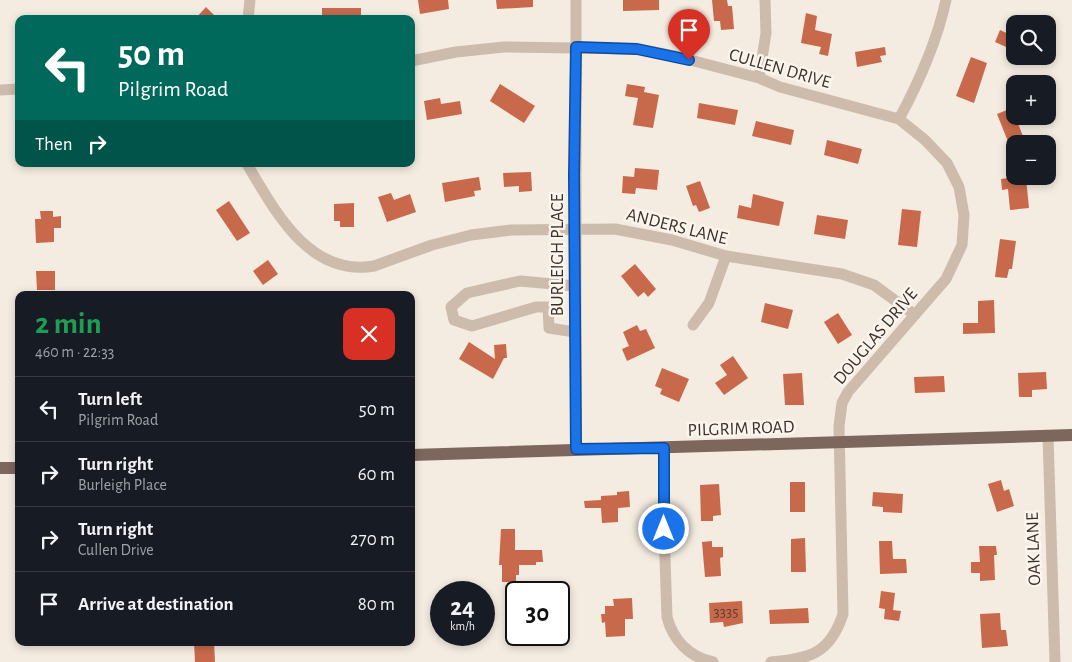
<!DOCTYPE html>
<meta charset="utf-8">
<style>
:root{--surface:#171b24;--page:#242831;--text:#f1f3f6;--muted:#9ea1a6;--line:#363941}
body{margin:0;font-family:"Alegreya Sans",sans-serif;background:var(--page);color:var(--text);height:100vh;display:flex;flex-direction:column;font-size:19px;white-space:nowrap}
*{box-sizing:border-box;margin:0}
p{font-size:16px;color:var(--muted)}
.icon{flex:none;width:28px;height:28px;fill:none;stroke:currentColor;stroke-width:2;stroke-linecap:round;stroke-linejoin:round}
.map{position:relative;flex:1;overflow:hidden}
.sheet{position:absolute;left:15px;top:291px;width:400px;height:355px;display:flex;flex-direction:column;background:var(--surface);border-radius:10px;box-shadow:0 2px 8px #0003}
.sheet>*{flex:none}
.banner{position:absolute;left:15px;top:15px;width:400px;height:152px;border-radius:10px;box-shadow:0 2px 8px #0003;background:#00695c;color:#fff;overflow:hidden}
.tools{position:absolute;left:1006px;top:15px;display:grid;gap:10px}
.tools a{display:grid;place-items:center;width:50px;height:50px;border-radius:10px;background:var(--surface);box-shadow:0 2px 8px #0003;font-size:25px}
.speed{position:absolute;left:430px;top:581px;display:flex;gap:10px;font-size:25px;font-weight:700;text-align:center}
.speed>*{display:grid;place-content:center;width:65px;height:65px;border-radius:50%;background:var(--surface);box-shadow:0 2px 8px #0003;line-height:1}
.speed small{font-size:12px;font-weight:400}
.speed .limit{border:2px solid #111;border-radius:8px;background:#fff;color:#111}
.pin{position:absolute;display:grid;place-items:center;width:42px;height:42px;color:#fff;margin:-51px -21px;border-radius:50% 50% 50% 0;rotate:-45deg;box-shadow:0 0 5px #0007}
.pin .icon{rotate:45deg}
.me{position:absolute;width:55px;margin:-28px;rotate:0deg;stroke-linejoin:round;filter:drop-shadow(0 0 4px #0008)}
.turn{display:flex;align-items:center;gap:18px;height:105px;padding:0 20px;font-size:22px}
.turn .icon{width:65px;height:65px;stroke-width:2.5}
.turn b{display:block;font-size:35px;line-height:42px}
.then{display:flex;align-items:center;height:48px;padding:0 20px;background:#0003;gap:10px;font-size:19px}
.round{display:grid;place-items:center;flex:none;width:52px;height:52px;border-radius:10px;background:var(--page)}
.headline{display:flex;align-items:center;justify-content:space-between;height:85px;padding:0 20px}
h1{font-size:30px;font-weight:700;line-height:38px;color:#1e9e55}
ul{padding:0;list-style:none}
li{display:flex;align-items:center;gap:15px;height:65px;padding:0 20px;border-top:1px solid var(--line)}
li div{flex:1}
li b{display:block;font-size:19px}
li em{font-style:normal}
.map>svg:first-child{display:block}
.building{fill:#c8694b}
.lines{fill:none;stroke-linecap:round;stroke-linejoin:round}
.minor{stroke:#cdbbac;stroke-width:11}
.major{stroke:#7d675c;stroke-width:12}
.route-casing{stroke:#114b97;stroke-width:12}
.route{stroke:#1a73e8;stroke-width:9}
.labels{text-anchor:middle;stroke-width:5;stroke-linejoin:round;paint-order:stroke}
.number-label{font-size:15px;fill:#5e3e33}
.street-label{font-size:18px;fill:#3b302b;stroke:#fbf5ee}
</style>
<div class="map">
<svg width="1072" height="662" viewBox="0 0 1072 662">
<rect width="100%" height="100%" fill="#f4ebe1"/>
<!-- building -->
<path class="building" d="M418,0h30l1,9 -29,5z
M496,0h37v7l-36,2z
M623,0h36v10l-36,1z
M712,0h15l1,6h4l2,23 -13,1 -1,-9h-6z
M206,7l12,12h-23z
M322,8h39v11h-39z
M806,13l11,3 -2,14 17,4 -4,22 -9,-2 2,-7 -20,-4z
M1000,30l15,7v14l-20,-9z
M885,47l1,8 -6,1 2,6 -25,5 -2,-15z
M971,57l16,6 -13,40 -18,-7z
M500,84l35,22 -11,17 -34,-22z
M627,84l18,3 -1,5 15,3 -6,33 -20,-3 5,-27 -13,-2z
M440,98l1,6 19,-3 2,13 -35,6 -3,-19z
M699,103l39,7 -3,15 -38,-7z
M1012,108l14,36h-11v15l-18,-45z
M756,121l38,9 -3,15 -39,-9z
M827,140l35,9 -4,15 -34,-9z
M635,168l24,2 -2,20 -21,-2 -1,6 -13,-1 1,-17 11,1z
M531,172l1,19 -13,1v-6l-15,1 -1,-14z
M479,177l2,13 -7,1 1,5 -30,6 -3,-19z
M1016,177v3l10,-2 3,30 -19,2 -2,-21 -6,1 -1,-11z
M700,181l10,27 -11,4 -3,-7 -3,1 -7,-20z
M391,193l3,7 16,-6 6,18 -29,10 -9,-25z
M753,194l31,8 -5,24 -42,-8 2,-13 12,3z
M229,201l21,32 -13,8 -21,-31z
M354,203v24h-14v-6h-6v-17z
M902,209l19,2 -4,36 -19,-2z
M40,211h13v6l8,-1v12h-7v14l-18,1 -1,-24h6z
M817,215l31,5 -3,19 -31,-5z
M1000,239l16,2 -4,28h-3l-2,9 -12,-1z
M268,260l10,14 -15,11 -10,-14z
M635,264l21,25 -8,8 -4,-5 -6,5 -17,-21z
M36,271h19v19h-18z
M994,300l1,33 -32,1v-11h15v-22z
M765,303l28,7 -5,19 -27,-7z
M838,313l14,22 -14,9 -14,-22z
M637,325l3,6 6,-2 9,19 -28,13 -5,-12 7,-3 -6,-14z
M469,342l26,17 -1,-14 12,-1 1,14h-3l-11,21 -34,-20z
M733,356l15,22 -24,17 -9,-12 12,-8 -7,-10z
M662,368l27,11 -10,23 -19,-8 2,-5 -7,-3z
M1046,372l1,17 -15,1v7h-13l-1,-24z
M802,373l2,32h-19l-2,-31z
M944,376l1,16 -30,1 -1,-16z
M1001,480l3,11 5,-2 5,17 -17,6 -9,-28z
M790,482h15v30h-15z
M719,484l2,31 -8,1v5h-12l-1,-36z
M629,491l1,16 -12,1v14l-16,1 -1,-15h-16l-1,-7 17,-1v-4l16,-1v-3z
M873,492l30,2 -1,19 -19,-1v-5l-11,-1z
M501,529h14v21h27l1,12h-7v3h-17v10h-3v7h-14v-17h-3z
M805,538l1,34h-15v-33z
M712,541v6h11v10l-3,1 1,18 -16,1 -3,-35z
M879,541h13l1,18h13l1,14 -27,1z
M979,546h17l1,9h-3l1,25 -15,1v-8h-9v-11h9z
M881,591l14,2 -2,17 8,1 -2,10 -15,-2 1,-10 -6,-1z
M632,598l1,21h-8v17l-19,1 -1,-15 -3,1 -1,-9h4v-8h9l-1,-7z
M742,601l1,22 -19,4 -1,-5 -13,1 -1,-20z
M808,608l1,15 -39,1 -1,-14z
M1000,613l1,17h5l2,16 -26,2 -2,-34z
M194,642h20l1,20h-20z"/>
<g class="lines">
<!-- minor -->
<path class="minor" d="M576,0v449
M248,19l2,-19
M411,61l45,-9 48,-5 133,2 38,7 84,22 21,9 119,32 26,21 22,23 12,24 5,28 -2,30 -16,34 -98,113 -6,11 -3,23 4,188c-13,40 -34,45 -72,48
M759,78l7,-45 -1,-33
M0,90l19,-1
M899,119c20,-37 38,-78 47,-119
M247,164c28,47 62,113 127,102l58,-21 39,-10 40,-5 104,-1 57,11 54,16 116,18 32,11 41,30
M693,325l16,-22 17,-47
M575,332l-26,-4 -1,-21h-12l-64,19 -18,-6 -3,-13 16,-14 53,-12 55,5
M1048,436l7,226
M664,448v81l3,88c6,23 22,40 46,45"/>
<!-- major -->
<path class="major" d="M411,455l661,-20
M0,468h19"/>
</g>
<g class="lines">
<!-- route casing -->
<g class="route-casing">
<path id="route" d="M664,529v-81l-88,1 -2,-274 2,-128 61,2 52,11"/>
</g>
<!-- route -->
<use href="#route" class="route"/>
</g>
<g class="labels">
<!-- number labels -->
<g class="number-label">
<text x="726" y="617">3335</text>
</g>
<!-- street labels -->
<g class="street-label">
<text transform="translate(780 68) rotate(16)" y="6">CULLEN DRIVE</text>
<text transform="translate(677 226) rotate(14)" y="6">ANDERS LANE</text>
<text transform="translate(557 255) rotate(-90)" y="6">BURLEIGH PLACE</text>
<text transform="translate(875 336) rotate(-50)" y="6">DOUGLAS DRIVE</text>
<text transform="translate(741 428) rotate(-2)" y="6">PILGRIM ROAD</text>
<text transform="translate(1033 549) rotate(-92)" y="6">OAK LANE</text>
</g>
</g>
</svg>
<div class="tools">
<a><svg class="icon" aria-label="search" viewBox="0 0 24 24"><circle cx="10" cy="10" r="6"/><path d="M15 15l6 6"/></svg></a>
<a>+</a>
<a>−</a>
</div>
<div class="speed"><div>24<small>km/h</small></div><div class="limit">30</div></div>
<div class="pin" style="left:689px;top:60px;background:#d93025"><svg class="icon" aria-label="arrive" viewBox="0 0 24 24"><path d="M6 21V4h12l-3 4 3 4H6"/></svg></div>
<svg class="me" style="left:664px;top:529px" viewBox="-20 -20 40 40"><circle r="17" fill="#1a73e8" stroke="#fff" stroke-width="3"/><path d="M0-11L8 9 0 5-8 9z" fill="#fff"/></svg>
<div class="banner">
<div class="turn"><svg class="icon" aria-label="left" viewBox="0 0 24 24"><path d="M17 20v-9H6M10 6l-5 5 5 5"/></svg><div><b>50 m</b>Pilgrim Road</div></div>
<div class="then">Then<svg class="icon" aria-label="right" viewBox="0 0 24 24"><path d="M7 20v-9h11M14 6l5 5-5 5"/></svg></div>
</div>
<section class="sheet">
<div class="headline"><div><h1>2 min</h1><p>460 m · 22:33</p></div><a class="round" style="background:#d93025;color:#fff"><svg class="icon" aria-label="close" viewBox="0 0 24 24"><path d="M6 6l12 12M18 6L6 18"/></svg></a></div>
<ul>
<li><svg class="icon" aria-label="left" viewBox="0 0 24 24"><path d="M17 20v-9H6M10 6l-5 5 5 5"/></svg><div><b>Turn left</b><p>Pilgrim Road</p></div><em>50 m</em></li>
<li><svg class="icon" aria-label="right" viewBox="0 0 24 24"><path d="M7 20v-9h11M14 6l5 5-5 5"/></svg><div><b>Turn right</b><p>Burleigh Place</p></div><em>60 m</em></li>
<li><svg class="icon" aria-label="right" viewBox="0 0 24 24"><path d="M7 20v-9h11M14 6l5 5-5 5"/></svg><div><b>Turn right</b><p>Cullen Drive</p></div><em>270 m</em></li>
<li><svg class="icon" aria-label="arrive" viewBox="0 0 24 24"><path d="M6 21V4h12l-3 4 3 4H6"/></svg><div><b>Arrive at destination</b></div><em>80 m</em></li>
</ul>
</section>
</div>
